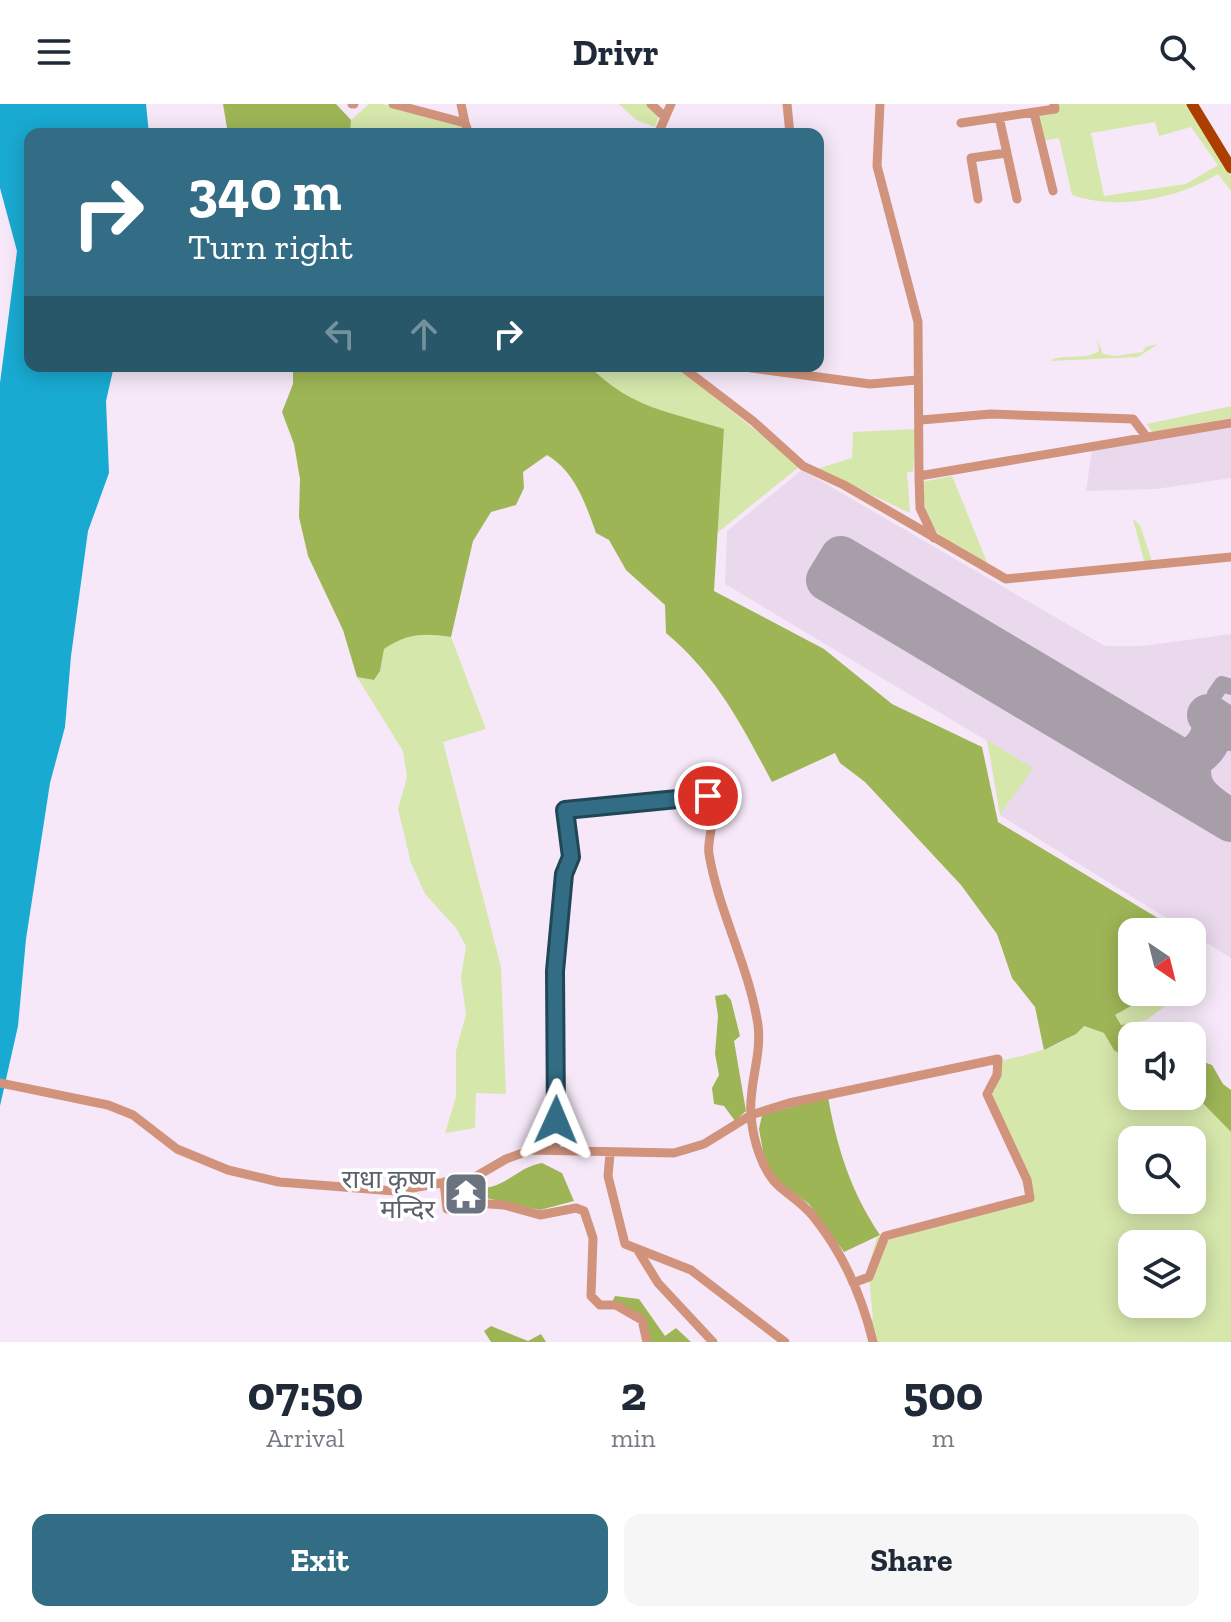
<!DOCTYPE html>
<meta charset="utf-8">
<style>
:root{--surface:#fff;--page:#f6f6f7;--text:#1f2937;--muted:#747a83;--accent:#326d85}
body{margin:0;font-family:"Zilla Slab","Noto Sans Devanagari",serif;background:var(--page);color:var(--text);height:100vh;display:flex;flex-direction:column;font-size:30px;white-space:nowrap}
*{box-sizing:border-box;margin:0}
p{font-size:26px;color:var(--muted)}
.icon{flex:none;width:44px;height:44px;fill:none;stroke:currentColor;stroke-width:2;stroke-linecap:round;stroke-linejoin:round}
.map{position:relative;height:1238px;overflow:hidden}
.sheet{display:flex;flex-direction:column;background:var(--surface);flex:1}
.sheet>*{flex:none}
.hud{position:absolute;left:24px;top:24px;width:800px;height:244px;border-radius:16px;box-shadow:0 4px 20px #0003;background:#326d85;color:#fff;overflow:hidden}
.needle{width:52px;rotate:145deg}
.fabs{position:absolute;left:1118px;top:814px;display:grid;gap:16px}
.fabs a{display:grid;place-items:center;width:88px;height:88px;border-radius:16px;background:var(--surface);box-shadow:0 4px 20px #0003;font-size:40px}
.pin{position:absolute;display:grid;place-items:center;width:68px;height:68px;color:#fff;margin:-34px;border:4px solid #fff;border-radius:50%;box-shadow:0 2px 8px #0007}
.me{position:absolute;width:88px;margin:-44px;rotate:1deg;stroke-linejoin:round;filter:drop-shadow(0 0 6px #0008)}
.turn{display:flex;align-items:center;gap:28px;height:168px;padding:0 32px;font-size:36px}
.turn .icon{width:104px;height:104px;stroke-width:2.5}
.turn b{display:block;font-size:56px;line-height:68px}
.lanes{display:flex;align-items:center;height:76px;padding:0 32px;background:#0003;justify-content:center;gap:40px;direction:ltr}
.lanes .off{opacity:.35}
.eta{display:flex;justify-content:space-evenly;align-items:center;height:136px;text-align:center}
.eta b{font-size:48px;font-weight:700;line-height:56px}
.primary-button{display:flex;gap:16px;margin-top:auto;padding:16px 32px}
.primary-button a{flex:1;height:92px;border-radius:16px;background:var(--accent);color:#fff;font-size:32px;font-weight:700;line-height:92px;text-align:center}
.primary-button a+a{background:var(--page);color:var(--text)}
header{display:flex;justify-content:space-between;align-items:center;height:104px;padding:0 32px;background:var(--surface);font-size:36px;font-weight:700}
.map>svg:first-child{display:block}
.built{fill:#ead8ed}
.green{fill:#d6e7ac;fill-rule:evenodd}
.forest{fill:#9eb556}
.water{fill:#19aad2}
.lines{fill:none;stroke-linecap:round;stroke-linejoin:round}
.taxiway{stroke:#a89eaa;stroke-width:16}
.runway{stroke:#a89eaa;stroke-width:42}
.minor{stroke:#d1937b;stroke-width:9}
.major{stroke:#ac3e00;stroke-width:11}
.route-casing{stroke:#204756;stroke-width:20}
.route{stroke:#326d85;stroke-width:14}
.labels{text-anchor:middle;stroke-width:7;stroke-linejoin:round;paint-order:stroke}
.worship-label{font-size:26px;fill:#5b616d;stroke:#fff;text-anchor:end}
</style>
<header><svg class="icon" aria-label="menu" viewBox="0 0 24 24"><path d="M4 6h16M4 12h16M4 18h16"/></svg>Drivr<svg class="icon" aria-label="search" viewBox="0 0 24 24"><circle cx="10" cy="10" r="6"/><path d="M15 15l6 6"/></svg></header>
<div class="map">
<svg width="1231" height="1238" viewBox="0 0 1231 1238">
<rect width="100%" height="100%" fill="#f6e8f8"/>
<!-- built -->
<path class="built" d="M1231,323v51l-75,11 -70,2 6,-41z
M802,366l303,176h38l88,-12v324l-231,-143 32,-47 -307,-184 2,-53z"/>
<!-- green -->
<path class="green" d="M369,0h13l82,22 2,8h-116l1,-14z
M619,0h29l11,11 -4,12 -19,-7z
M1057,0h131l43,72v15l-13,-17c-42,25 -99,37 -146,21l-13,-57 -16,3 -4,-25zM1155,18l4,14 32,-9 27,38 -32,19 -82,12 -13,-63z
M1097,235l6,15 12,2 28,-4 2,-5 13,-3 -20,13 -88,4c11,-8 34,0 49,-10z
M589,262h87l124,100 -83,67 7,-104c-33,-11 -74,-17 -102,-34 -12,-7 -23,-19 -33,-29z
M1231,302v12l-79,14 -5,-8z
M916,325l-3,43h-6l3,41 -93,-44 35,-11 1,-26z
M952,372l37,91c-43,-24 -65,-32 -67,-85z
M1133,415l7,6 13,39 -8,1z
M424,528l27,5 35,92 -43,13 58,225 5,127 -30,-1 -1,35 -30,5 11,-36v-46l10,-37 -5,-36 5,-32 -10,-18 -31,-34 -14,-31 -13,-54 9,-32 -4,-26 -46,-74 17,3 6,-9 4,-22 18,-11z
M987,636l46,28 -33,47z
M1156,888h35l-4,4 -6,-3 -34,27 -26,5 -6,-10z
M1083,922l21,7 18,24 10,5v34h60v-4l39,40v210h-356l-5,-22 3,-1 -5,-52 9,-30 157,-43 -43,-101 9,-16 1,-16c28,-7 62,-13 82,-35zM1132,1036h60v60h-60zM1132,1140h60v60h-60z"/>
<!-- forest -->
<path class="forest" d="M223,0h113l15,16 -1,14h-122z
M293,262h296c43,43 79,45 135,63l-10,162 110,58 68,55 90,43 16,75 183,110h-49v60h24l-41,23 6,10 19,-3 6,14h-14v26l-18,-12 -10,-17 -20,-7 -8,8 -32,16 -9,-43 -23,-29 -15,-44 -36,-49 -96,-103 -25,-19 -5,-10 -63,29c-31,-58 -55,-106 -106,-149l-1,-28 -39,-35 -17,-30 -13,-7c-11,-31 -21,-61 -49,-78l-24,17 1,16 -8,17 -25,7 -18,29 -22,96c-28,-4 -43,-4 -67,12l-4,22 -6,9 -17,-3 -14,-47 -35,-74 -9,-39 1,-38 -6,-35 -12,-32 11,-28z
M726,890l5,6 9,36 -6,5 12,70 -11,10 -11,-15 -10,-2 -2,-16 7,-13 -4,-21 3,-38 -3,-20z
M1192,954l20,7 11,19 8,6v42l-39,-40z
M828,993c9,51 23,95 52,138l-36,17 -35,-48 -33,-24 -12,-23 -5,-28 3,-14z
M542,1059l20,10 12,28 -34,9 -54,-12 -2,-10c23,-2 36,-22 58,-25z
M615,1192l24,3 26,37 11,-8 15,14h-42l-3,-20 -34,-20z
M491,1222l37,15 13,-7 5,8h-55l-7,-11z"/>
<!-- water -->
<path class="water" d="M0,0h146l3,30h-119v232h84l-8,35 3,72 -21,58 -17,125 -6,71 -15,56 -24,156 -8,87 -18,80v-723l17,-132 -17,-63z"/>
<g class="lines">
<!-- taxiway -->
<path class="taxiway" d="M1215,590l7,-10 9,3
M1135,644c65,38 60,29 96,-32
M1205,656c-8,24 8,33 26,45"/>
<!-- runway -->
<path class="runway" d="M1231,626l-23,-15c13,17 -6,44 -26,45l-341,-203 -14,23 404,241"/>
<!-- minor -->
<path class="minor" d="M352,0h2
M393,0l72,19 4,11
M461,0l4,19
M651,0l14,13
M787,0l3,30
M880,0l-3,62 41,156 1,154 312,-53
M1034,9l19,78
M999,13l18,82
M961,19l94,-14 -1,-5
M658,30l13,-30
M978,95l-7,-41 35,-5
M681,262l72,55 50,45 41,19 162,94 225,-22
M737,262l133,18 47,-4
M921,316l70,-6 142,5 12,16
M919,372l1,32 14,30
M0,979l108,22 25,10 44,34 51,21 51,12 116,9 80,-14 31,-18 25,-9 143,3 30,-9 47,-29 38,-12 209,-44 -1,16 -10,19 40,86 3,18 -145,38 -16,41 -16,6
M556,1044l2,-143 -4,-13 10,-118 7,-17 -6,-47 143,-14c13,13 -2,41 1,58 10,59 40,112 49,171 4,31 -10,61 -7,91 2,23 11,57 30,72 11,9 22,16 32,28 30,37 49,80 60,126
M610,1050l-2,22 17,68 66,26 94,72
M444,1078l3,27 28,-6 29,2 36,10 36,-7 8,3 9,27 -2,58 9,9h16l26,15 5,22
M637,1145l21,34 55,59"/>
<!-- major -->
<path class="major" d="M1192,0l39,64"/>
</g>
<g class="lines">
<!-- route casing -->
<g class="route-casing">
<path id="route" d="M556,1016l-1,-149 9,-97 7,-17 -6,-47 143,-14"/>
</g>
<!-- route -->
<use href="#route" class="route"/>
</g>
<!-- icons -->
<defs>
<g id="temple-square" transform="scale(2.3)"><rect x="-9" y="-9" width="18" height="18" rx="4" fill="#6b7280" stroke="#fff"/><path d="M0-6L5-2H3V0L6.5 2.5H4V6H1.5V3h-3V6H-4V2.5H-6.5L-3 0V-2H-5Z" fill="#fff"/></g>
</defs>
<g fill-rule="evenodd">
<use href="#temple-square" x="466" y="1090"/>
</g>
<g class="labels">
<!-- worship labels -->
<g class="worship-label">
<text x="435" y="1084">राधा कृष्ण<tspan x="435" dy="30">मन्दिर</tspan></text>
</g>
</g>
</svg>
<div class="fabs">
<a><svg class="needle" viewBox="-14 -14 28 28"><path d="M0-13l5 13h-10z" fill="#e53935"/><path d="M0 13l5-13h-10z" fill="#747a83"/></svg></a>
<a><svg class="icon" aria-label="sound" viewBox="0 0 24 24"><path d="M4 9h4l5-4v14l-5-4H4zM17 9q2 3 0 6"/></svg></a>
<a><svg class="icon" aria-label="search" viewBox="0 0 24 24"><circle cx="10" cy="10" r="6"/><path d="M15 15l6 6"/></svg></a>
<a><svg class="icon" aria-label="layers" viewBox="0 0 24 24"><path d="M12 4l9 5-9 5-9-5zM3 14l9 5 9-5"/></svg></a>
</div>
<div class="pin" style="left:708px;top:692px;background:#d93025"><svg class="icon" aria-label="arrive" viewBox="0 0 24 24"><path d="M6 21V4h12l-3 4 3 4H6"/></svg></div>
<svg class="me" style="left:556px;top:1016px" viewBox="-20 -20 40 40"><path d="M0-17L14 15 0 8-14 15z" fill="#326d85" stroke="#fff" stroke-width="4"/></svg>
<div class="hud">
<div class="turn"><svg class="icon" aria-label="right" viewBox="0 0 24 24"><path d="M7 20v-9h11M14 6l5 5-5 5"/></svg><div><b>340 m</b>Turn right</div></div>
<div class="lanes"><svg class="icon off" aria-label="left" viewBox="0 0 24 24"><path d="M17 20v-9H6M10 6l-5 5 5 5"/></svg><svg class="icon off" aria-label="ahead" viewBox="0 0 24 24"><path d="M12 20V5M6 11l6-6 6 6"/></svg><svg class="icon" aria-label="right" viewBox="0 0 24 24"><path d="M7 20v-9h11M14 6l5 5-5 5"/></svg></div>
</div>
</div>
<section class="sheet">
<div class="eta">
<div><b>07:50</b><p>Arrival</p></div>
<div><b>2</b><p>min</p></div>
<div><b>500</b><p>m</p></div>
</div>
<div class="primary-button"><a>Exit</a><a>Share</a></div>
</section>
